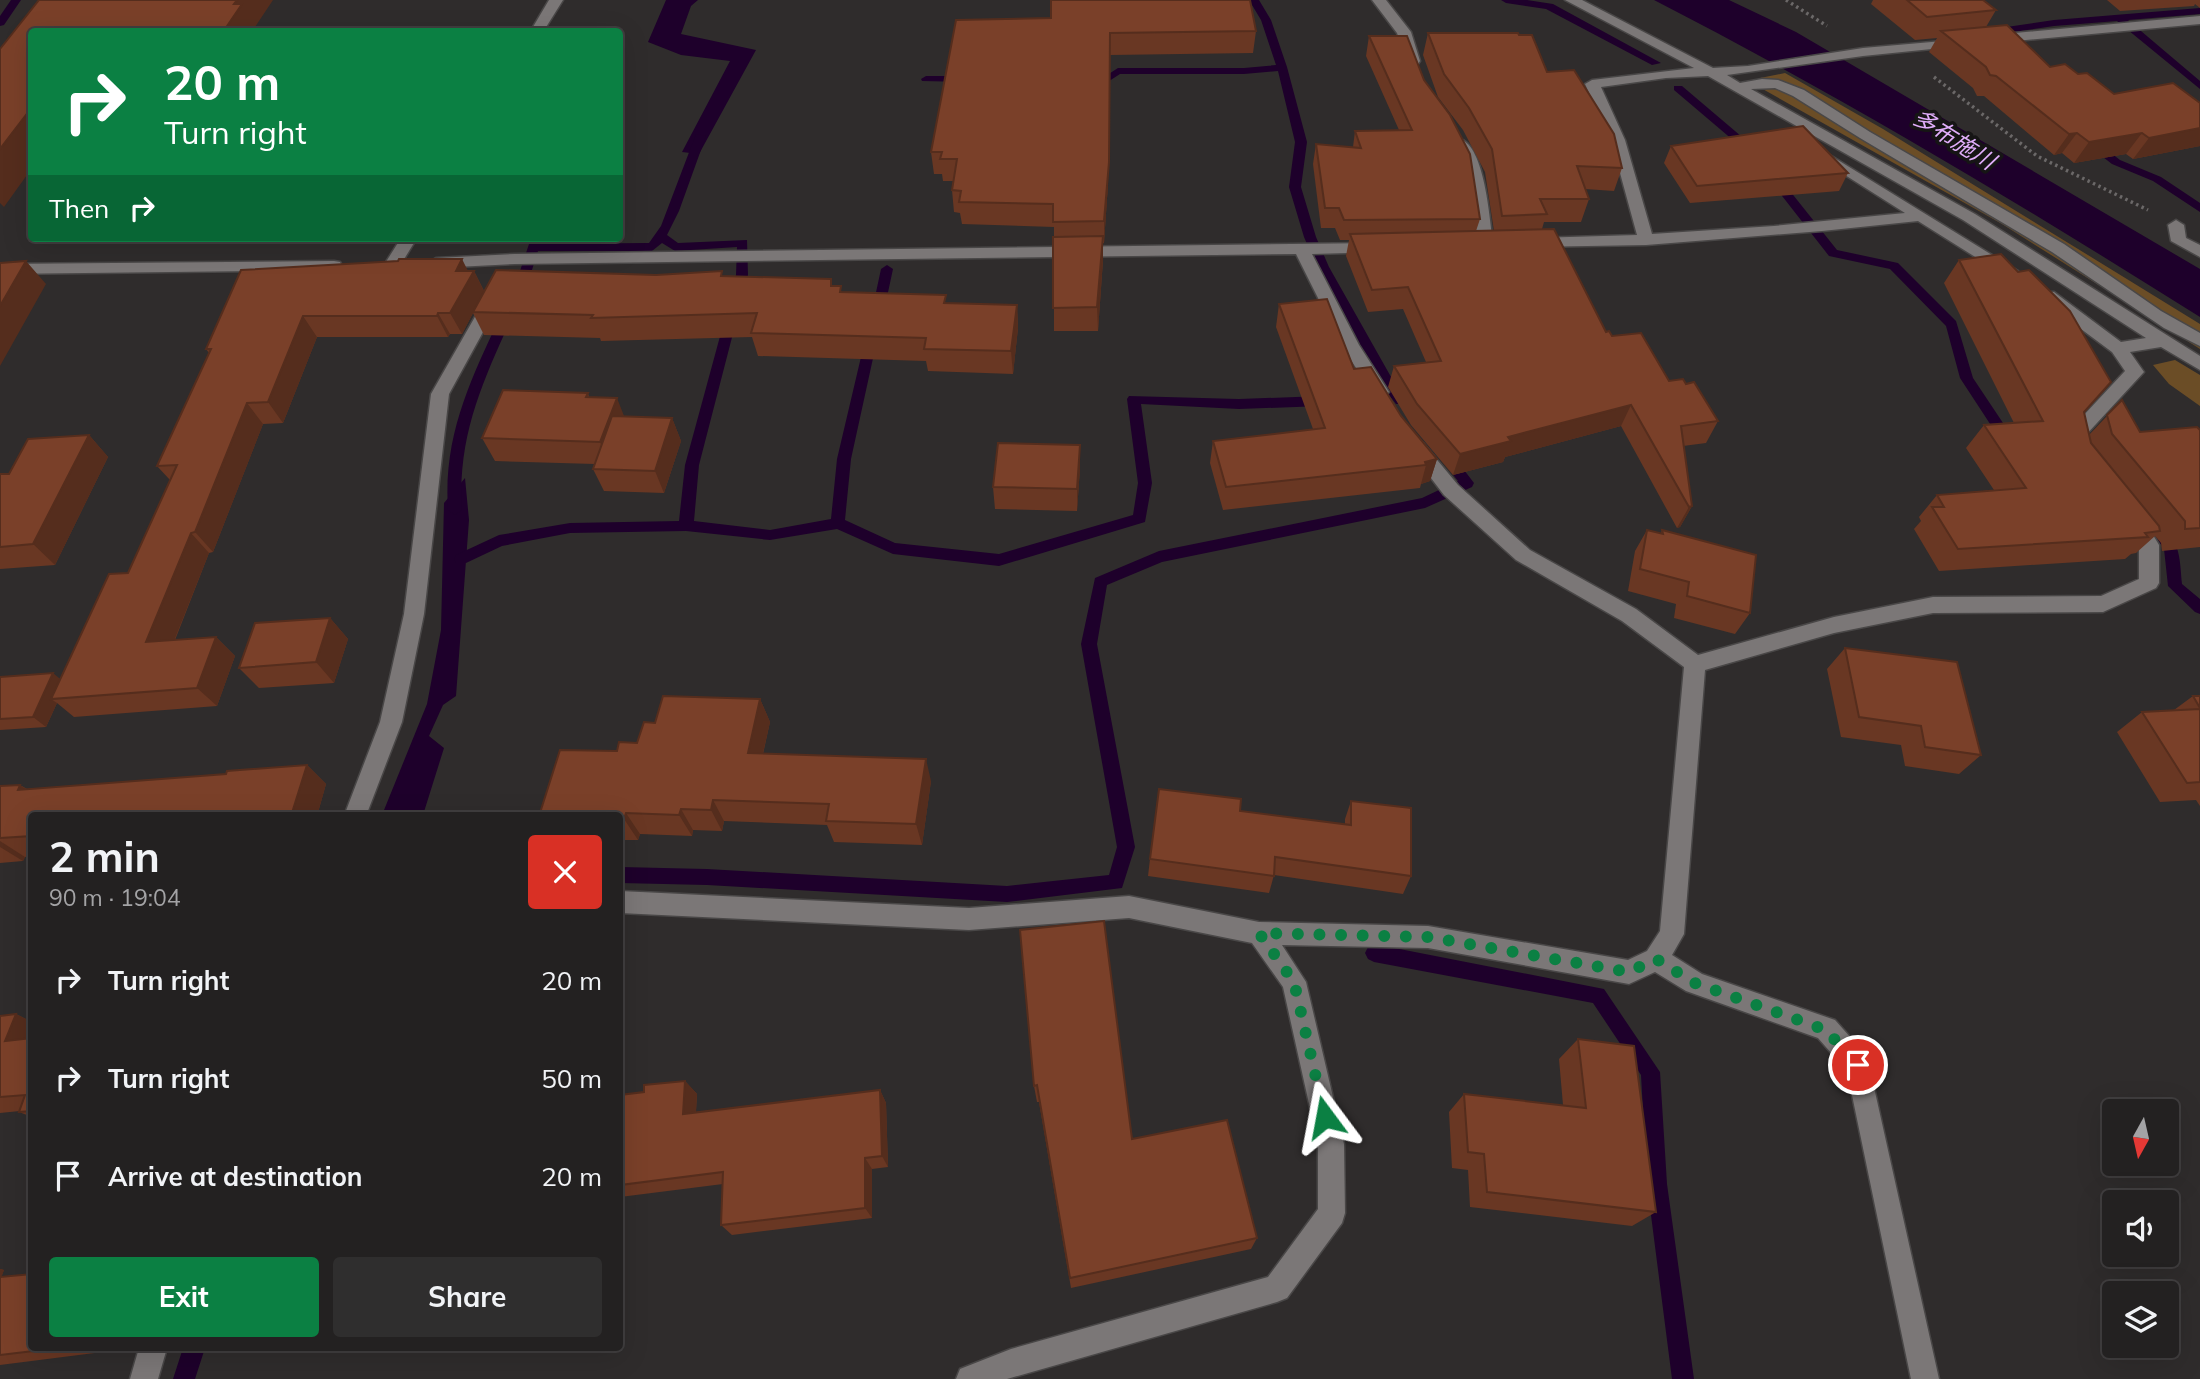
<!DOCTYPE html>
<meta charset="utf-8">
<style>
:root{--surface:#232121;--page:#2f2e2e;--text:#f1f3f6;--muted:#a3a3a5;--line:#403e3f;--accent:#0b8043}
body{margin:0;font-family:Mulish,"Noto Sans JP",sans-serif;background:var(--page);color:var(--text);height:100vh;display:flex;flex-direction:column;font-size:26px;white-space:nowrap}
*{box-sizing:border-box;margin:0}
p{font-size:23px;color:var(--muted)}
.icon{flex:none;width:38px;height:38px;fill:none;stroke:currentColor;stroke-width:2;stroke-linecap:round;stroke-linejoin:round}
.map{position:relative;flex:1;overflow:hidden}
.sheet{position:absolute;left:28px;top:812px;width:595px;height:539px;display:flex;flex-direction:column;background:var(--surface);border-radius:7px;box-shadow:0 7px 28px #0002,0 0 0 2px var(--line)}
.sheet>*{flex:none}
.banner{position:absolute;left:28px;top:28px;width:595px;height:214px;border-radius:7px;box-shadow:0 7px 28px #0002,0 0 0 2px var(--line);background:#0b8043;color:#fff;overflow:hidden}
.needle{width:46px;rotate:188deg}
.buttons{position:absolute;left:2102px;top:1099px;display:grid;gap:14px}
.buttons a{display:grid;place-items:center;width:77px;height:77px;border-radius:7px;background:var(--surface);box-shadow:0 7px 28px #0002,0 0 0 2px var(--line);font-size:35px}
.pin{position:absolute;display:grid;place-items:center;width:60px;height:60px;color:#fff;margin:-30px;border:4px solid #fff;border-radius:50%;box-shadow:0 2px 7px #0007}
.me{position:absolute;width:77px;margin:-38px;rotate:347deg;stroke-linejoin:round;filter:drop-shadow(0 0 5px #0008)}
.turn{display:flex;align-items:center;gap:24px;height:147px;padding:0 21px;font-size:32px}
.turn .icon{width:91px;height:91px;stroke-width:2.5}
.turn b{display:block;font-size:49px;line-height:60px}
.then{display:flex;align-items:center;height:66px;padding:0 21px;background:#0003;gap:14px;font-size:26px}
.round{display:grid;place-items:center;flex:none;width:74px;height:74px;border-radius:7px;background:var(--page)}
.headline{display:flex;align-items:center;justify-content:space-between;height:119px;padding:0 21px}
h1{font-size:42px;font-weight:700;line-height:52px}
.primary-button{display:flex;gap:14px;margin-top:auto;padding:14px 21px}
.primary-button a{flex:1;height:80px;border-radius:7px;background:var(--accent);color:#fff;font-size:28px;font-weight:700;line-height:80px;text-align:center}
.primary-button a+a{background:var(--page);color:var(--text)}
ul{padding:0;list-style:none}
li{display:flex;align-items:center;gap:21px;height:98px;padding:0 21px}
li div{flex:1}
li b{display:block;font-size:26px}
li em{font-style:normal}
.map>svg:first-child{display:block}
.green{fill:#6b4d26}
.water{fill:#1e002b}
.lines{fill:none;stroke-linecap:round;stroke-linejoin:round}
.stream{fill:#1e002b;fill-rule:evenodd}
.minor-casing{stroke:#494747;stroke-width:3}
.path{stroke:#6b6868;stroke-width:3.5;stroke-dasharray:2.5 3.5;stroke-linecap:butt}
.minor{fill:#7b7777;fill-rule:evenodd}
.wall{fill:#693723}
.shaded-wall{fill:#552d1d}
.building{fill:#7a4029;stroke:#552d1d;stroke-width:2}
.route{stroke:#0b8043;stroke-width:12;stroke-dasharray:0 21.6}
.labels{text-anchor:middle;stroke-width:7;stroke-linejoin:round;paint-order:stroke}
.far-water-label{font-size:23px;font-style:italic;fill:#e1aefb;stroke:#161515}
</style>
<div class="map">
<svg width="2200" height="1379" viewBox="0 0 2200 1379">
<rect width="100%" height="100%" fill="#2f2c2c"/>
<!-- green -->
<path class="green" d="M1785,73l98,56 317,195v25l-198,-125 -250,-141 8,-5z
M2175,360l25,15v31l-31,-22 -16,-19z"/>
<!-- water -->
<path class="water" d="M666,0h32l-7,6 -10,28 75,16 -57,104 -17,-2 48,-91 -49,-6 -33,-13z
M1654,0h75l67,32 404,237v48c-178,-112 -359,-221 -546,-317z
M465,478l4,42 -13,176 -13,9 -14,31 15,12 -21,67h-41l45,-111 14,-74 3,-127z"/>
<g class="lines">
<!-- stream -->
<path class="stream" d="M11,0h10l-17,25 -4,1v-10z
M1249,0h10l12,20 16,47 20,75 -6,45 15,50 13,30 66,117 13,17 -2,3h-10l-11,-14 -68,-123 -13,-30 -15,-50 6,-45 -17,-71 -34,3h-124l-17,11h-10l-5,-3 13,-3 17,-11h126l32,-3 -15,-45z
M1501,0h26l26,4 108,59 -9,2 -106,-56 -40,-6z
M2200,8v6l-72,6 72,61v8l-83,-68 -63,5 -61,9 -5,-3 5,-3 61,-9z
M926,76h39l5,3 -5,3 -43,-1 -1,-2z
M1674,86h8l73,62v4h-8l-73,-62z
M696,134l10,2 -27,75 -12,24 11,8 69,-3 1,35 -8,25h-8l-2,-3 6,-22 1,-28 -62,4 -13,-8 -10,8h-114l-13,41 -6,4 -4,-1 -2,-3 16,-48 120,-1 12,-17z
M2090,143h8l22,17 41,17 39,26v9l-47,-31 -41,-17 -22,-17z
M1774,175l4,1 59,74 61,13 58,58 17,57 32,48 15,3 2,3 -2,3 -24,-2 -36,-55 -14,-52 -56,-57 -61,-13 -61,-78z
M887,265l6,4 -9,42 -6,4 -6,-4 9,-42z
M507,311l6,4c-30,66 -56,121 -51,195l-7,5 -7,-5c-5,-74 22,-129 53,-195z
M731,314l6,4 -38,147 -5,56 76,9 61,-11 6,-60 28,-119 6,-4 6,4 -26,119 -6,61 50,23 104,11 134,-39 5,-32 -11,-84 2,-3 110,3 83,-3 7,5 -7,5 -83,3 -98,-5 11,79 -7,39 -146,44 -106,-12 -56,-25 -67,11 -84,-9 -116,2 -68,13 -36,17h-10l-2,-4 2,-4 43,-20 71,-12 109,-2 6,-56 40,-147z
M1446,452l5,1 23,30 -2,4 -47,21 -263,54 -55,23 -10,59 38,203 -13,41 -115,14 -300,-17 -87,-2v-16l87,2 300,17 102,-11 8,-28 -36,-203 14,-66 64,-27 263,-53 36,-17 -19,-24z
M2161,529c20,8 19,36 21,55l18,15v15l-5,-2 -27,-26 -4,-37 -10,-15z
M1374,944l230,45 56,83 7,112 27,195h-22l-25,-195 -6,-109 -48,-72 -219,-41 -6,-3 -3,-6 3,-6z
M183,1348h22l-10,31h-22z"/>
<!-- minor casing -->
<g class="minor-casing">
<path id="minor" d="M549,0h14l-20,32h-13z
M1372,0h14l25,32 9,29 -2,3h-10l-11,-31z
M1565,0h17l131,68 35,-2 115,-18 103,-9 2,3 -7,4 -98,10 -136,19 13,8 22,-4 16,1 26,10 66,42 194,112 97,67 39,22v13l-36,-18 -112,-76 -192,-114 -67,-42 -18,-8 -24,1 224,125 225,142v14l-39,-23 -31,5 14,20 -60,65 2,10 -3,5h-12l-5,-16 3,-5 56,-60 -13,-19 -70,-52 -2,-4 2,-4h12l67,50 25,-4 -183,-118 -255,-144 -42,2 -65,9 24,53 27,94 122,-8 131,-13 -90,-57 -2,-3 7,-4 198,122 -8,5 -6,-1 -86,-54 -96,10 -176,14 -117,2 -2,-4 8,-5 102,-3 -26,-95 -26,-56 7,-4 102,-12z
M2200,16v8l-207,19 -7,-4 7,-4z
M1460,139c25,7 30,82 33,105l-8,5 -8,-5 -10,-71 -14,-30z
M2176,220l8,5 2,13 14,7v12l-29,-16 -3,-16z
M401,238h16l-19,31h-12l-2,-4z
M1377,243l8,5 -2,4 -71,2 47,91 30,47 -9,6 -6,-2 -32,-50 -46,-92 -781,10 -79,4 -8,-5 8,-5 79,-4z
M334,261l6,1 2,4 -2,4 -340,4v-10z
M492,296l8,5 -51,93 -25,220 -22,108 -36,94h-22l36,-94 24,-108 27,-220 53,-93z
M1417,441l6,2 35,42 72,65 106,59 62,46 136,-38 99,-20 168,-1 38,-17v-32l-20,-26 3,-5c16,-5 30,16 37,29v38l-3,5 -53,24 -170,1 -99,20 -129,37 -21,264 -12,21 30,19 133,46 32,36 72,323h-28l-64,-308 -29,-33 -132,-47 -31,-19 -26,12 -201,-36 -146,-3 24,37 38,162 1,69 -3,10 -55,75 -10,4 -270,77h-51l4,-10 51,-20 257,-72 50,-68v-65l-35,-157 -31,-44 -123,-25 -160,12 -349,-17v-22l349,17 160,-12 130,26 169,4 200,34 19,-9 13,-20 24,-264 -62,-46 -106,-61 -72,-65 -36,-47 3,-5z
M139,1348h28l-9,31h-28z"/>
</g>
<!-- path -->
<path class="path" d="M1786,0l41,26
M1934,77l103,79 111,54"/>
<!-- minor -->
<use href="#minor" class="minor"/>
</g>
<!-- wall -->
<path class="wall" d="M1873,0h110l13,10 -10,17 64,40 28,7 36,20 86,9v43l-67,13 -7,-5 -52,9 -12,-10 -8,2 -70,-59h-7l-4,-8 -44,-36 8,-14 -22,2 -44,-36z
M2107,0h93v8l-5,-4 -1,2 -74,5z
M956,20l300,11 -3,22 -143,2 -2,129 -4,59h-1v17l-5,71h-44v-104l-92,-3 -2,-11 -6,-1 -2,-22 1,-9h-10l-1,-7h-8l-3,-22z
M1428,33l91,2 103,133 -8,23 -29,-2 4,10 -8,23h-37l-2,7 64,103 63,49 17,3 32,37 -12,22 -23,3 9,60 -12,21 -3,1 -56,-102 -116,31 -2,5 -50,13 -42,-50 -23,-38 6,-21 32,-4 -23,-53 -35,3 -22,-56 3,-16h-9l-5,-12h-14l-8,-64 3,-20 37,3 2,-16 44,-1 -33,-74 3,-20 111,183 -4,12h18l-9,-59 -22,-42 -25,-33 -15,-42z
M1671,146l177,27 -9,18 -149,12 -26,-40z
M1959,260l125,152 5,23 33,-35 18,32 60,-2v117l-38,4 -1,-8 -6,-7 -19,17 -5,1 -6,5 -186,12 -25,-42 7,-8 -2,-4 18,-22 57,-5 -28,-42 18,-23 30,-2 -70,-140z
M241,270l233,1 10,20 172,-16 67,1 109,10 10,6 105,11 70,2 1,23 -5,46 -85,-3 -2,-10 -168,-5 -6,-19 -151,4 -1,-3 -116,-3 -11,-22 -11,21h-12l-2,3h-131l-34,86 -20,1 -50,128 -4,1 -34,87 41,-3 19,19 -18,50 -143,11 -17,-14 -11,24 -46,3v-53l60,2 68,-106 42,-93 -13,-14 52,-113 -3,-4z
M1279,304l75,65 47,47 36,43 -7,22 -9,3 -1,4 -197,22 -13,-47 3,-22 100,-12 -37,-102z
M588,393l1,4 36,20 47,1 9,23 -17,52 -60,-2 -11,-22 2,-5 -100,-3 -13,-23z
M89,435l19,22 -53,108 -55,4v-95h9z
M1080,468l-3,43 -82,-2 -2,-22z
M1647,530l14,3 1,-3 88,83 -15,21 -61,-16 2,-14 -48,-13 7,-40z
M330,618l18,21 -14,44 -75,5 -20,-20z
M1845,648l136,107 -22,19 -54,-8 -4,-21 -60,-8 -14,-68z
M2193,696h7v110l-4,-6 -36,2 -43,-70 25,-20 32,-2z
M760,699l10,23 -7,32 168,27 -9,64 -88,-3 -7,-17 -103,-4 -2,10 -29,-1 -1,6 -52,-2 -2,6h-18l-3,-89 20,-8 18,-20z
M307,765l19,19 -9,32h-285v40l-7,1 -2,4 -23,2v-77l20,-1 7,4 199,-15z
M1351,801l60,75 -8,18 -129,-19 -5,18 -121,-17 2,-17 90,-48 105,13v-5z
M1020,930l112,209 125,99 -6,11 -180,39 -32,-186h-2l-3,-16z
M16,1014l16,8v95l-13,-5 1,-1 -20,2v-97z
M1578,1039l78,173 -24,14 -162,-19 -2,-37 -16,-2 -3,-56 15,-18 99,11 -4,-46z
M685,1081l12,13 -1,18 184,-22 6,13 2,64 -16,2v49l-140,17 -11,-10 2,-41 -103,13v-102l24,-3z
M0,1269l4,1 -3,7 31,71h95l-1,1 -126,16z"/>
<!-- shaded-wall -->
<path class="shaded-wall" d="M237,0h36l-18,27 2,5h-34l11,-28z
M1110,33l-2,151 -4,59v-22z
M32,107v61l-28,39 -4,-4v-54z
M2200,128v18l-67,13 16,-21z
M2077,133l-15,20 -8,2 15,-21z
M2142,133l-16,21 -52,9 15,-21z
M1103,236v24l-5,71 -1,-24z
M462,259l9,18 3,-6 11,22 -12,19v1l-11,21 -12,-21 6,-42z
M26,261l20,23 -46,82v-60z
M1017,305l1,23 -5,46 -2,-23z
M438,313l12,21 -2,3 -11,-21z
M303,316l14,21 -34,86 -15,-21z
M617,398l9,23 -16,43 -10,-22z
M247,403l16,21 -50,128 -18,-20z
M1631,405l-10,21 -116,31 -2,5 -50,13 7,-21 48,-17z
M672,418l9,23 -17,52 -9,-22z
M89,435l19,22 -53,108 -22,-21z
M1080,445v23l-3,43v-22z
M1437,459l-7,22 -9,3 5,-19 -1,-3z
M1692,506l-12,21 -3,1 12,-21z
M191,533l18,20 -43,108 -20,-19z
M330,618l18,21 -14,44 -18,-21z
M216,637l19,19 -18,50 -20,-18z
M53,673l12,10 -14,16 6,4 -11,24 -13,-10z
M760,699l10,23 -12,53 -10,-22z
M926,759l5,22 -9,64 -6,-21z
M307,765l19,19 -9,32h-26z
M20,785l27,18 -29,-13z
M713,800l11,21 -2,10 -11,-21z
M681,809l12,21 -1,6 -13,-21z
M626,813l14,21 -2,6 -14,-21z
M0,841l25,16 -2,4 -23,-14z
M16,1014l16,8v31l-27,-12z
M685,1081l12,13 -2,32 -12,-12z
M880,1090l6,13 2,64 -6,-11z
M865,1158l7,11v49l-7,-10z
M0,1269l4,1 -4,11z"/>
<!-- building -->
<path class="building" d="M39,0h198l-3,4h8l-19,28h-191v75l-32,42v-100z
M1051,0h199l6,31 -146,2 -1,129 -5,59 -51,1v-18l-94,-2 2,-11 -9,-1 5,-31h-17l2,-7h-11l25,-132 95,-2z
M1907,0h76l13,10 -69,7z
M2007,25l43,42 15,-3 13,10 9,-1 27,21 59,-11 27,20v25l-51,10 -7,-5 -53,9 -12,-9 -8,1 -73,-58 -6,-1 -4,-8 -45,-36z
M1428,33h90l1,2h13l15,37 27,-2 40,64 8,34 -45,-2 12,33h-49l7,15 -45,2 -10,-67 -23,-41 -25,-34z
M1369,36h38l17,44 26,35 20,39 10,65 -136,1 -5,-12h-14l-9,-64 45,4 -6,-17 57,-1z
M1803,126l45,47 -151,13 -26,-40z
M1554,229l52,103 3,-1 3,5 29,-3 28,48 14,-2 3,5 8,-2 24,39 -37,5 11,80 -3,1 -58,-102 -123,32 3,4 -51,13 -43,-50 -23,-38 47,-5 -33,-74 -36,3 -22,-56z
M1103,236l-6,71 -44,1v-71z
M2001,254l17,18 11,-2 41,41 41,71 -27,30 7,31 68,83 1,5 -15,2 3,4 -190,12 -26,-42h12l-7,-12 89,-7 -42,-63 59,-4 -84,-161z
M399,259h63l-6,12h18l-24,42h-12l-1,3h-134l-35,86 -21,1 -52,129 -4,1 -45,109 70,-5 -19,51 -146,11 58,-125 19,-1 49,-108 -20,1 54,-117h-5l35,-79 157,-9z
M26,261l-26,45v-43z
M496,270l160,5 66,-4 -1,5 110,3v7h10l-1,6 106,3 -2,8 73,2 -6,46 -87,-2 2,-11 -175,-5 6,-20 -166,5 2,-3 -120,-3z
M1327,299l27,70 17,-2 30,49 36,43 -12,3 1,3 -200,22 -13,-46 112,-13 -46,-124z
M503,390l85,3 -2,4 31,1 -17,44 -118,-4z
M2122,400l18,32 57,-5 3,3v98l-15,1v-8l-73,-87 -5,-19z
M612,416l60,2 -17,53 -62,-2z
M89,435l-56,109 -33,3v-73h9l19,-35z
M998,443l82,2 -3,44 -84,-2z
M1647,530l16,4 -1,-4 94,25 -6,58 -63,-17 2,-14 -49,-13z
M330,618l-14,44 -77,6 16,-45z
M1845,648l112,14 24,93 -56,-8 -4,-21 -62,-9z
M53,673l-20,44 -33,2v-42z
M663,696l97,3 -12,54 178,6 -10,65 -90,-3 3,-17 -116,-4 -2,10 -30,-1 -2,6 -53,-2 -2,6h-4v-3h-81l21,-66 57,1 2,-9 18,1 7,-21 11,1z
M2193,696h7v12z
M2200,709v73l-13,1 -45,-71z
M307,765l-16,51h-259v20l-32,2v-52l20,-1 -2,5 208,-16 1,-3z
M1159,789l82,10 -1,12 111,14v-24l60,7v68l-136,-19 -1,19 -124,-17z
M1104,921l28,218 95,-19 30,118 -187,40 -33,-193 -3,1 -14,-156z
M16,1014l-11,27 27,-3v73l-13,1 6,-17 -25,2v-81z
M1578,1039l56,7 22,166 -169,-20 -3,-38 -16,-2 -4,-58 122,14z
M685,1081l-2,33 197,-24 2,66 -17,2v50l-144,17 2,-53 -103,13v-90l24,-3v-7z
M32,1274v74h27l-59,7v-78z"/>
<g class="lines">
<!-- route -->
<path class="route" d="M1325,1117l-31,-135 -35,-49 169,4 201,35 27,-13 39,24 131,47 32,35"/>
</g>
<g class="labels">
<!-- far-water labels -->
<g class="far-water-label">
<text transform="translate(1954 139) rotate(32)" y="8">多布施川</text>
</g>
</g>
</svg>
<div class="buttons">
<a><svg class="needle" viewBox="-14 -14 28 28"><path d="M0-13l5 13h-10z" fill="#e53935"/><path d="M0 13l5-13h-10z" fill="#a3a3a5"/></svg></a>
<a><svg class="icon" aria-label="sound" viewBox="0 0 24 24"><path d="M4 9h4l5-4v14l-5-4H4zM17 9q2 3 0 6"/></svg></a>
<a><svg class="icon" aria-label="layers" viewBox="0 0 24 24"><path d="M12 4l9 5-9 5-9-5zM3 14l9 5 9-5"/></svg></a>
</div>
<div class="pin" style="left:1858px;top:1065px;background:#d93025"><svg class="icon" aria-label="arrive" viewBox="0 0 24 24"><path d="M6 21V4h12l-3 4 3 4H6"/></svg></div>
<svg class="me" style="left:1325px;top:1117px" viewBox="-20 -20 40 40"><path d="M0-17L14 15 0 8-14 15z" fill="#0b8043" stroke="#fff" stroke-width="4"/></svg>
<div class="banner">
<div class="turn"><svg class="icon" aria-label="right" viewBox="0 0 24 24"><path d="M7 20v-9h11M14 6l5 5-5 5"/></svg><div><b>20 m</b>Turn right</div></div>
<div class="then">Then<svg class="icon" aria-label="right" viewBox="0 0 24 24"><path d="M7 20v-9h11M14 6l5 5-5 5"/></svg></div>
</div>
<section class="sheet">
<div class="headline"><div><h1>2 min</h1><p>90 m · 19:04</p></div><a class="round" style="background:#d93025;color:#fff"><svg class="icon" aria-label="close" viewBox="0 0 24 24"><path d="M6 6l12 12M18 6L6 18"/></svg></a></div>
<ul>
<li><svg class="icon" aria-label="right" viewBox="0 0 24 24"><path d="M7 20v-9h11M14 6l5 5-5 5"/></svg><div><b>Turn right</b></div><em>20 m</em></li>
<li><svg class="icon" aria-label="right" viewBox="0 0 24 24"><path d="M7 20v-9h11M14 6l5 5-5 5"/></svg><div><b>Turn right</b></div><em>50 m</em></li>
<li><svg class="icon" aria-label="arrive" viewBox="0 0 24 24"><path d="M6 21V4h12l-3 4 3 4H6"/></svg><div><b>Arrive at destination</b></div><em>20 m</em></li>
</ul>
<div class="primary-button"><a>Exit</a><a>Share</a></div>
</section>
</div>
